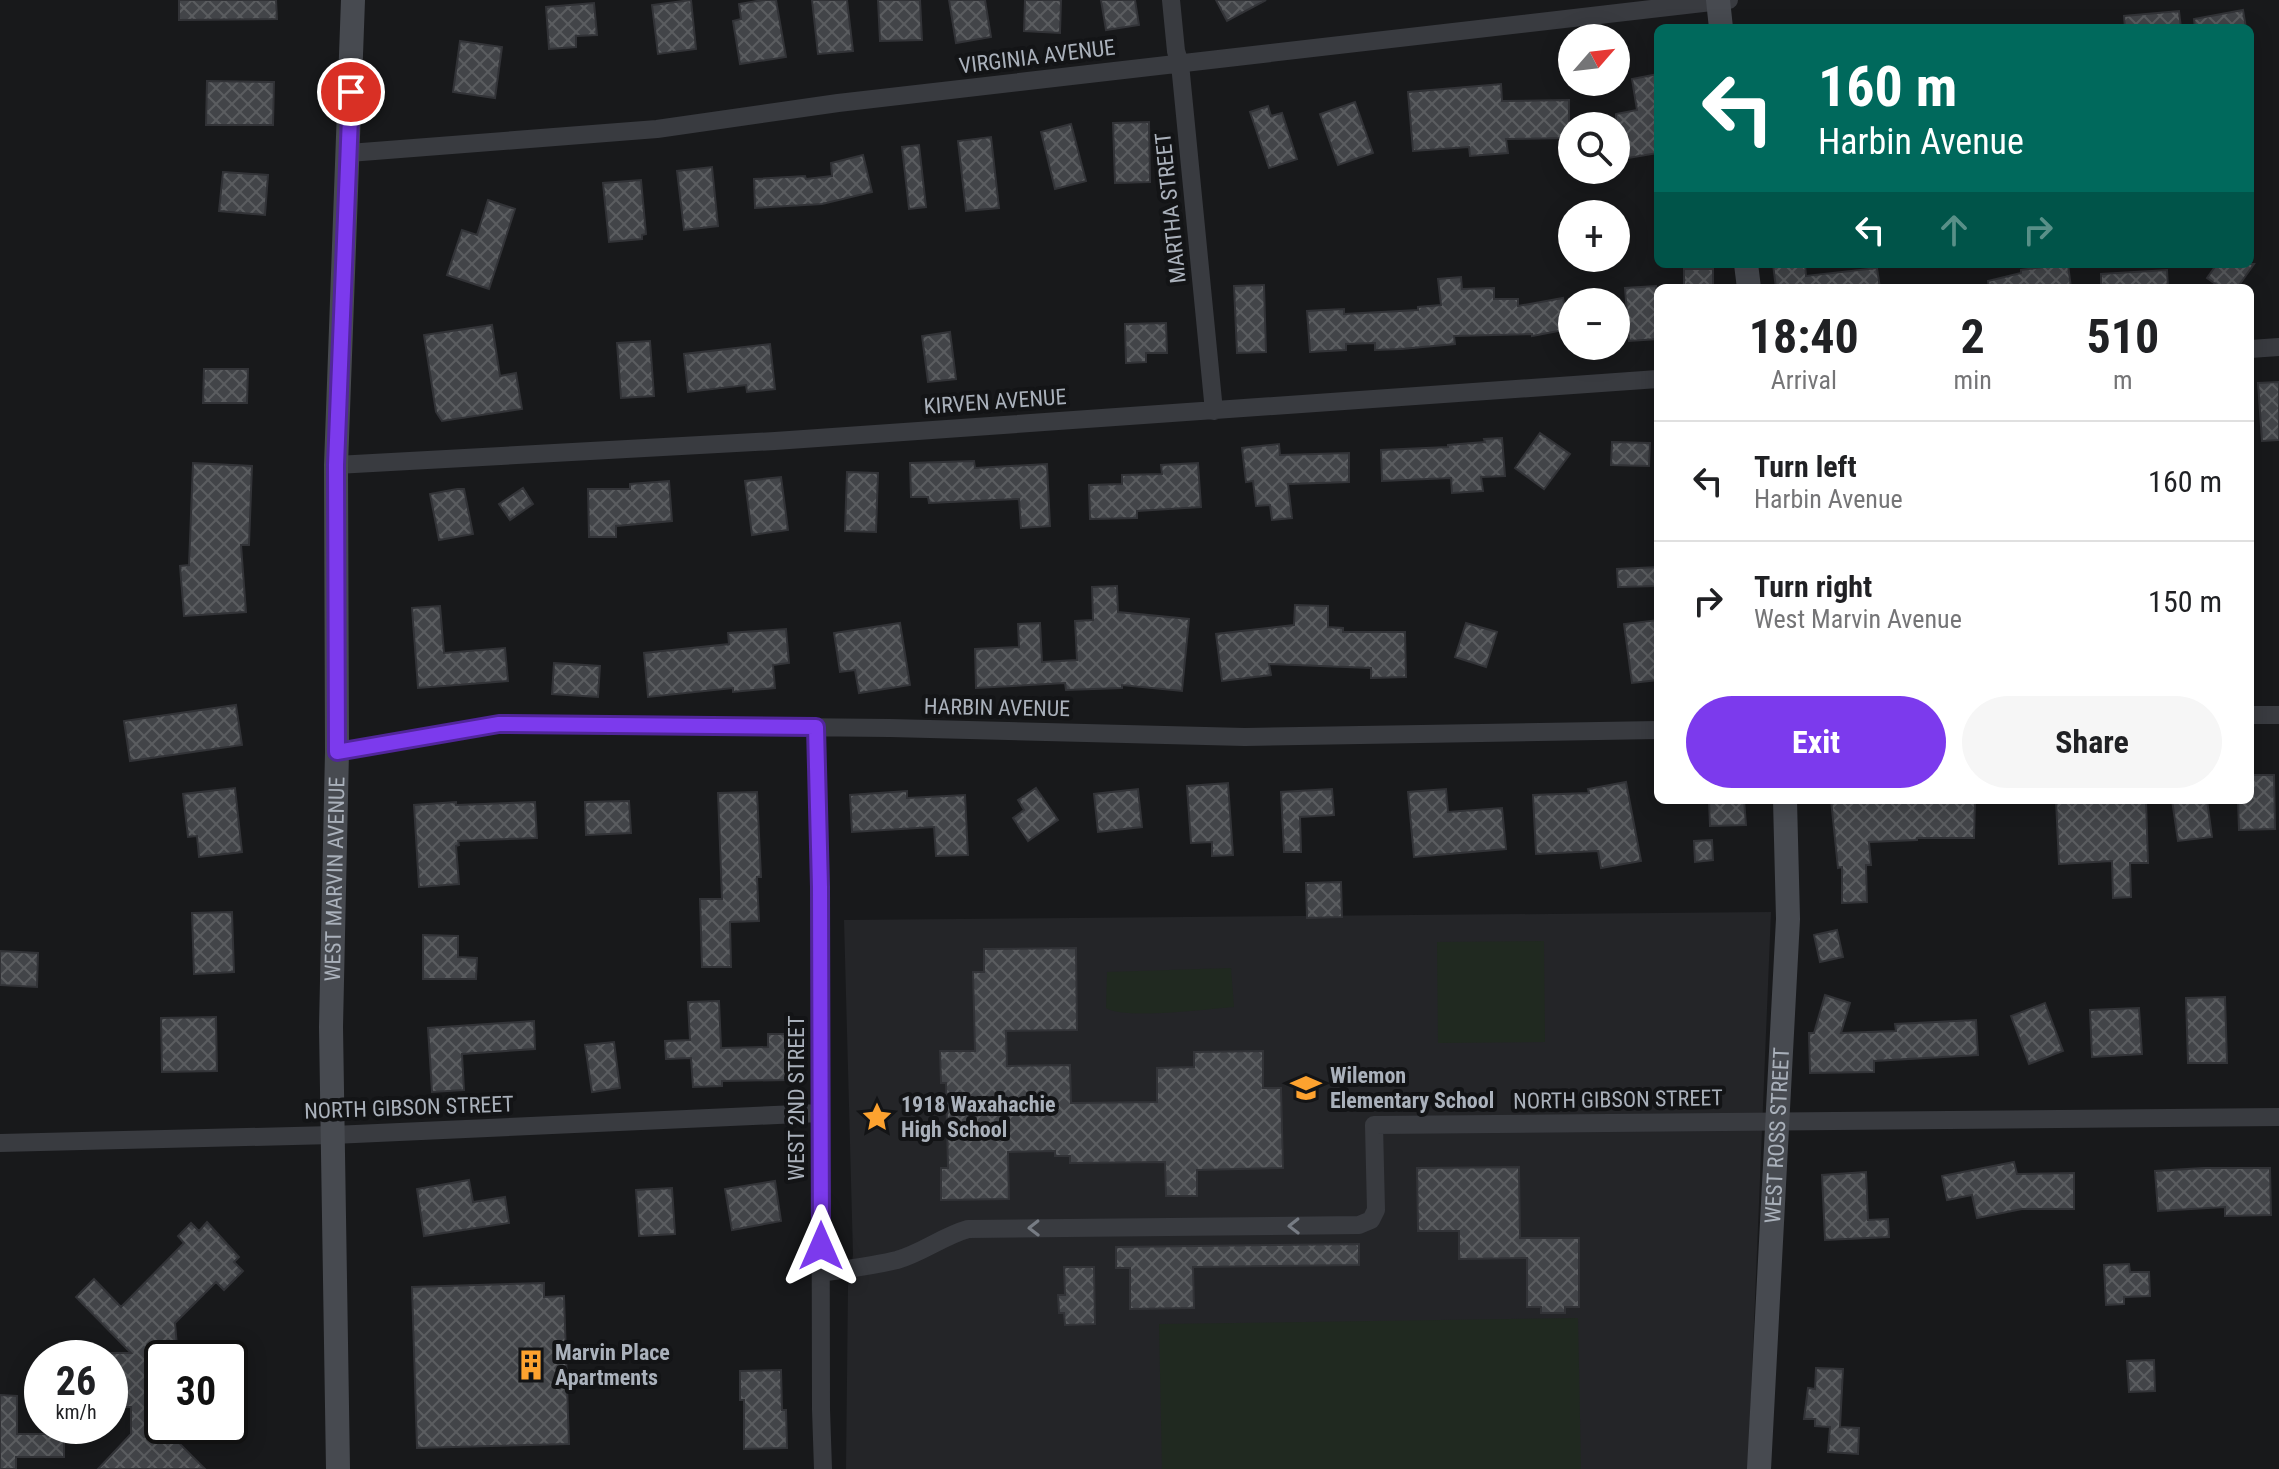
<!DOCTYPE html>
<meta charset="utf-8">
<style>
:root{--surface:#fff;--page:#f6f6f6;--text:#202124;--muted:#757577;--line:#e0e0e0;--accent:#7c3aed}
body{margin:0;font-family:"Roboto Condensed",sans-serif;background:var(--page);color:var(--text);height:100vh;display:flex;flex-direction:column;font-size:30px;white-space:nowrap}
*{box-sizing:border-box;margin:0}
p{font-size:26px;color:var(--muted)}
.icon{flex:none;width:44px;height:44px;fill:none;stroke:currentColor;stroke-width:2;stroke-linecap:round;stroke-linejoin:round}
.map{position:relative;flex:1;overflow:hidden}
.side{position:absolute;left:1654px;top:284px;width:600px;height:520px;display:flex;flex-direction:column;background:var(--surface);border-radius:12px;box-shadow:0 4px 20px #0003}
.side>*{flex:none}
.top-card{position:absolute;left:1654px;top:24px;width:600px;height:244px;border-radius:12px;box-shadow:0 4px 20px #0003;background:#00695c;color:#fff;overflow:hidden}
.needle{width:52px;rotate:62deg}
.fabs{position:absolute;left:1558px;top:24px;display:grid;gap:16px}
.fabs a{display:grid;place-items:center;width:72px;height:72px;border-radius:50%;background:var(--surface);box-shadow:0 4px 20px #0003;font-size:40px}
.speed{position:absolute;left:24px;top:1340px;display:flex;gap:16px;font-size:40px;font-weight:700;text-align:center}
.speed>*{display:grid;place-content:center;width:104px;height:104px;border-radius:50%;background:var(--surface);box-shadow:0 4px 20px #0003;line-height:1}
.speed small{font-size:20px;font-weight:400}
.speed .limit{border:4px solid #111;border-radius:12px;background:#fff;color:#111}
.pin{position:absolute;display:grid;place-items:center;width:68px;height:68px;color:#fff;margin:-34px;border:4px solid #fff;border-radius:50%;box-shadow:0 2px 8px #0007}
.me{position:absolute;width:88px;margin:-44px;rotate:0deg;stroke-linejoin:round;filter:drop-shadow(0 0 6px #0008)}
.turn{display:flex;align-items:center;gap:28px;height:168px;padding:0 32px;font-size:36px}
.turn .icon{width:104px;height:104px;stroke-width:2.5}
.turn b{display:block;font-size:56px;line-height:68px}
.lanes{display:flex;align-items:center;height:76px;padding:0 32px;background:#0003;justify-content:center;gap:40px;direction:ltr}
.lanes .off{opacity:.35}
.eta{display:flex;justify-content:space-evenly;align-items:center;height:136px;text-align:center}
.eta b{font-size:48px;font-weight:700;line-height:56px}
.action{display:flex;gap:16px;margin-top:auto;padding:16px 32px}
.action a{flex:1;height:92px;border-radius:48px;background:var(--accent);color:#fff;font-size:32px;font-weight:700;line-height:92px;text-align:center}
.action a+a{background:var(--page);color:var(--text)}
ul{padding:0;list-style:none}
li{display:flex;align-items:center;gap:24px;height:120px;padding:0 32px;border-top:2px solid var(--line)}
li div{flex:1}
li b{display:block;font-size:30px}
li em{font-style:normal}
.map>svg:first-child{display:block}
.built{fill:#242528}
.park{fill:#202920}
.building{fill:url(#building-cross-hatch);stroke:#323337;stroke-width:2}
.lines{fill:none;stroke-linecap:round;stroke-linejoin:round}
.street{stroke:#393b40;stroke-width:18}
.secondary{stroke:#474a50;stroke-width:24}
.oneway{stroke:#777c84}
.route-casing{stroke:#51269a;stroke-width:20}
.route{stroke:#7c3aed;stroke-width:14}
.labels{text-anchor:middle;stroke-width:8;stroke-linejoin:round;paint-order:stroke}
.street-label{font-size:22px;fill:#aab1bb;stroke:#131416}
.poi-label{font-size:22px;font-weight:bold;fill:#aab1bb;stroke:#131416;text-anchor:start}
</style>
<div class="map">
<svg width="2279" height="1469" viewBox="0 0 2279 1469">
<defs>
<pattern id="building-cross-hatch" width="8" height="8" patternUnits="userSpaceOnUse" patternTransform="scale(2)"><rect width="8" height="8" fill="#424448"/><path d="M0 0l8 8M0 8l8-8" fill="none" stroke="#5b5d60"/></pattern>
</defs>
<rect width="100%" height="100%" fill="#18191b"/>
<!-- built -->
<path class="built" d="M1771,912l-23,557h-902l2,-183 5,-31 -9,-335z"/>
<!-- park -->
<path class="park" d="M1544,941l1,101 -107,1 -1,-101z
M1231,968l3,39c-26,2 -110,13 -128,1l1,-36z
M1578,1318l3,151h-419l-3,-145z"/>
<!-- building -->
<path class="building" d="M179,0h97l1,19 -98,1z
M691,0l5,49 -38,5 -6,-49z
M763,0h13l10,57 -46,7 -7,-43 8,-2 -2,-15z
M812,0h35l6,51 -35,3z
M878,0h42l2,40 -42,1z
M949,0h36l6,37 -35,6z
M1025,0h36l-1,33 -36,-2z
M1101,0h34l4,25 -33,5z
M1216,0h50l-39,21z
M594,3l3,32 -21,1v11l-27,2 -3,-42z
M2243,10l3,18h-51l-1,-9z
M2179,11l2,17h-56l-1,-12z
M460,41l42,6 -7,51 -42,-6z
M1658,74v79l-42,7v-46l21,-4 -5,-31z
M207,81l67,1 -1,43h-67z
M1501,84l1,17 67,-1v38l-63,1 2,14 -38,3 -1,-9 -56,4 -5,-59z
M1355,102l18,51 -35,12 -18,-51z
M1268,106l3,10 11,-3 15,46 -28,9 -19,-56z
M1149,122l1,60 -35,1 -2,-60z
M1071,124l15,57 -31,8 -14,-57z
M991,137l8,71 -33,3 -8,-70z
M919,145l7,62 -17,2 -7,-62z
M863,155l9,37 -50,12 -67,4 -1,-29 51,-3 1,3 26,-3 -1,-13z
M712,167l6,59 -34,4 -7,-59z
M223,172l45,3 -3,40 -46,-4z
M641,180l5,54 -4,1v4l-33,3 -6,-59z
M488,200l27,9 -26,80 -42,-14 15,-45 15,5z
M1773,264h32l1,12 71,-8 3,20h-104z
M2068,264l3,24h-82l-1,-7 33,-8v-3z
M2217,264h37l-17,24h-16l-14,-10z
M1684,269h29v19h-29z
M2167,270l1,18h-67v-14z
M1461,277l1,12 32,-1v11h24v7l45,-8 6,31 -37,7v-2l-78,2 1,8 -54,5 -26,1v-7l-29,1v6l-36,2 -3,-41 37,-2v5l74,-4v-3l23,-2 -3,-26z
M1264,285l2,67 -29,1 -3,-67z
M1656,286l2,53 -29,2 -4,-53z
M1166,323l1,30h-21v9l-20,1 -1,-39z
M492,325l8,51 16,-3 6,36 -80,12 -6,-9 -12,-77z
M950,332l6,47 -28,3 -6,-46z
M650,341l4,55 -33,2 -4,-55z
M770,344l5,45 -28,3 -1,-7 -58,7 -4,-38z
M204,369h44l-1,34h-44z
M2279,382v58l-17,1 -4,-58z
M1540,433l30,21 -26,35 -29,-21z
M1502,438l3,38 -24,1 2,14 -31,2 -1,-15 -69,3 -1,-31 67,-3v-2l37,-3 -1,-3z
M1612,442l38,1 -1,23 -38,-1z
M1279,444l1,11 69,-2v29l-61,2 4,34 -20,2 -2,-15 -14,1 -3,-25 -7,1 -4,-34z
M974,461l1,7 72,-4 3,62 -29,2 -2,-29 -90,4 -1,-6h-17l-1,-34z
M193,463l59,3 -3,79h-8l5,67 -62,4 -4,-50 9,-1z
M1198,463l3,44 -64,4v7l-47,1 -1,-34 33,-1v-9l40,-1 -1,-9z
M847,472l31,1 -2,59 -31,-1z
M781,477l7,53 -36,5 -7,-54z
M669,481l3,40 -56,5v11h-27l-1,-48h42v-5z
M523,488l10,16 -23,16 -11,-16z
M457,489h7l9,45 -34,6 -9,-46z
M1658,567v19l-40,1 -1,-18z
M1117,586l1,26 71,7 -7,72 -60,-6v3l-56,2 -1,-7 -89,5 -1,-39 44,-2 -1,-23 22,-1 2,39 35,-2 -2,-39 18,-1 -1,-33z
M1295,605l33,1v21l15,1v4h62l1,45 -35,1v-10l-102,-4 2,11 -49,6 -6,-47 78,-9z
M440,606l4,47 61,-5 3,33 -90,7 -6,-80z
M1658,620v60l-26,3 -8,-59z
M900,623l10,62 -51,8 -4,-23 -15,2 -6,-39z
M1466,623l31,9 -11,35 -31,-10z
M786,629l3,34 -16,2 2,23 -42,4v-4l-85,9 -4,-44 85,-9 -1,-11z
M554,663l46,3 -2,31 -46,-3z
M236,705l6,40 -112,16 -6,-40z
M2250,775h24l1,54 -36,1 -1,-30h12z
M1626,782l15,79 -40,7 -3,-17 -62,3 -3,-59 56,-2 -1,-4z
M1228,783l5,72 -21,1v-14l-21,1 -4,-57z
M235,788l7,64 -43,5 -2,-21 -9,1 -5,-43z
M1036,788l22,32 -30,21 -15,-23 11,-8 -6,-10z
M1138,789l4,38 -44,5 -4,-38z
M1332,789l2,26 -34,2 1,35h-17l-3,-60z
M1446,789l2,23 54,-4 4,41 -92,8 -6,-65z
M907,791v7l58,-3 3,60 -32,1 -2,-29 -82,5 -2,-37z
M757,792l4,85h-4l2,44 -29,1 1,45h-29l-2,-68h22l-4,-106z
M1709,800h35l2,25 -36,1z
M1831,800h144l-1,38h-57v2l-48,2 2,23h-5l1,37 -25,1v-36l-4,1z
M2056,800h90l2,63h-18l1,34 -18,1 -1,-37 -53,3z
M2172,800h35l5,37 -34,4z
M629,801l2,32 -45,2 -1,-33z
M456,802v3l79,-3 2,36 -79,3 1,4 -3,1 3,38 -40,3 -5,-82z
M1712,840l1,20 -18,2 -1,-21z
M1341,882l1,35 -35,1 -1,-35z
M232,912l2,60 -40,2 -2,-61z
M1837,930l6,27 -23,5 -6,-27z
M423,935l35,1v21l19,1 -1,21h-53z
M1076,948l1,82 -71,1 1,35 63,-1 1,38 86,-1v-34l37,-1v-15l69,-1v37h18l2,80 -86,2v26h-31l-1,-34 -95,1v-7h-15v-5l-47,1 1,47 -68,1v-32h7l-2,-85h-5l-1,-32h35l-2,-79h11v-23z
M0,951l38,2 -1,34 -37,-2z
M1825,995l25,8 -9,30 55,-2 -1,-7 81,-4 2,35 -104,6v11l-64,1 -1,-40h5z
M2225,997l2,66h-39l-2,-65z
M719,1001l2,47 47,-1v-13h20l1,46 -67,1v5l-29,1 -2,-29 -25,1 -1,-18 25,-1 -2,-38z
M2045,1003l18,48 -34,13 -18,-48z
M2139,1008l3,46 -50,3 -2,-47z
M216,1017l1,54 -55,1 -1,-54z
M534,1021l1,28 -73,5 2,36 -32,2 -4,-64z
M614,1042l6,46 -28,4 -7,-47z
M2014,1162l3,12 57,-1v36h-52l-45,9 -5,-23 -25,5 -5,-24z
M1519,1167l1,71h59v69h-14v6h-24v-6h-14v-49l-68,1v-28h-41l-1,-63z
M2203,1168h67l1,47 -46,1v-9l-67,4 -3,-40z
M1866,1172l2,48 20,-1 1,18 -64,3 -3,-65z
M469,1180l4,22 32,-5 4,26 -85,13 -7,-47z
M775,1181l6,40 -49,9 -7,-41z
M672,1188l3,46 -36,2 -3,-46z
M207,1222l32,35 -5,5 9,9 -19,19 -8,-8 -41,41 2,23h-9v12h-6v68h8v8l35,35h-107l33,-35v-27h-21v-54h21l-55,-56 18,-18 27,28 63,-64 -6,-7 13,-13 8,8z
M1359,1244v21l-166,2 1,41 -64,1v-41h-14v-21z
M2129,1264l1,8h19l1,24 -26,1v7l-18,1 -2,-40z
M1064,1267h30l1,57 -30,1 -1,-12h-5l-1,-18h7z
M544,1283v14l20,-1 5,148 -152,4 -5,-161z
M2154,1360l1,31 -26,1 -2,-31z
M1816,1368l27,1 -3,58 19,1 -1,26 -30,-2 2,-25 -15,-1v-7h-11l4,-31 7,1z
M781,1370l1,40h4l1,38 -43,1v-49h-4v-29z
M0,1395l17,1v38h47v23h-48v12h-16z"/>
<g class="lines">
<!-- street -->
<path class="street" d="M1171,0l5,51 4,13 34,347
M349,153l308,-24 181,-26 891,-103
M2250,349l29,-2
M336,465l439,-24 883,-62
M2250,715h29
M816,727l4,160 1,522 2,60
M337,752l162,-28 391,4 355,9 413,-7
M0,1143l333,-8 487,-22
M821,1273c25,-4 52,-7 76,-13 25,-7 46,-24 71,-31l391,-4 12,-5 5,-10 -2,-85 905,-8"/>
<!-- secondary -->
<g class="secondary">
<path d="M1718,0l3,28"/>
<path d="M1746,264l3,24"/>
<path id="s1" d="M338,1469l-7,-442 6,-275 -1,-287 17,-465"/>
<path id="s2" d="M1759,1469l29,-550 -3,-119"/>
</g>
</g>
<!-- one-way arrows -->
<defs><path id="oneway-chevron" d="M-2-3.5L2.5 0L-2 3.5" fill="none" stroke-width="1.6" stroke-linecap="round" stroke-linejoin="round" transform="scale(2)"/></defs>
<g class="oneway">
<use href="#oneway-chevron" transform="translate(1294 1226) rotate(179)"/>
<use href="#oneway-chevron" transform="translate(1034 1228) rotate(179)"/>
</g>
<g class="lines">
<!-- route casing -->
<g class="route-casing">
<path id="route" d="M351,92l-15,373 1,287 162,-28 317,3 4,160 1,359"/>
</g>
<!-- route -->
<use href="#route" class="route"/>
</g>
<!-- icons -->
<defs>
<g id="school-bare" transform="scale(2.4)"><path d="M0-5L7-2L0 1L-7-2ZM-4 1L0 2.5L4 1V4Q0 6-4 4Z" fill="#fda22f" stroke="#131416" stroke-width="2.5" paint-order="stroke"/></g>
<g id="sight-bare" transform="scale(2.4)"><path d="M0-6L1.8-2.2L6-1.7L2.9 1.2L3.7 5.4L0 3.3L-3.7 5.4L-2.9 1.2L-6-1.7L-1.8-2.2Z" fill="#fda22f" stroke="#131416" stroke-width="2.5" paint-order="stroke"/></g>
<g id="building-bare" transform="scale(2.4)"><path d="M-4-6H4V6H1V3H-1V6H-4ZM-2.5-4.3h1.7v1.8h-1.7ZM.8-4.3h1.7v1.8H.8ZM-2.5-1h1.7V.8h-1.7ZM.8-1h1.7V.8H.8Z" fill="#fda22f" stroke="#131416" stroke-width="2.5" paint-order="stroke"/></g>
</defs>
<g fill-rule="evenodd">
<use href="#school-bare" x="1306" y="1088"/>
<use href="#sight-bare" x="877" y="1117"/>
<use href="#building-bare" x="531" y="1365"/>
</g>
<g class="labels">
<!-- street labels -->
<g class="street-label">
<text transform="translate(1037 56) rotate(-7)" y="8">VIRGINIA AVENUE</text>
<text transform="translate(1170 208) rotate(-96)" y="8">MARTHA STREET</text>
<text transform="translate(995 401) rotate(-4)" y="8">KIRVEN AVENUE</text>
<text transform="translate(997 707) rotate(1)" y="8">HARBIN AVENUE</text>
<text dy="8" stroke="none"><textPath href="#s1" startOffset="590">WEST MARVIN AVENUE</textPath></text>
<text transform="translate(796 1098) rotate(-90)" y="8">WEST 2ND STREET</text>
<text transform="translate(1618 1099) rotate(-1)" y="8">NORTH GIBSON STREET</text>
<text transform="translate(409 1107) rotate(-2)" y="8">NORTH GIBSON STREET</text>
<text dy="8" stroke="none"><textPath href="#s2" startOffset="334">WEST ROSS STREET</textPath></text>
</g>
<!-- poi labels -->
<g class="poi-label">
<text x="1330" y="1083">Wilemon<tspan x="1330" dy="25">Elementary School</tspan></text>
<text x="901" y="1112">1918 Waxahachie<tspan x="901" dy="25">High School</tspan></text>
<text x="555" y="1360">Marvin Place<tspan x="555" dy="25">Apartments</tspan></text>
</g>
</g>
</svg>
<div class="fabs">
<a><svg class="needle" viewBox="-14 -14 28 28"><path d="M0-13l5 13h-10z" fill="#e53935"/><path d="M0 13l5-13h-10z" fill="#757577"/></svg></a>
<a><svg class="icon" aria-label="search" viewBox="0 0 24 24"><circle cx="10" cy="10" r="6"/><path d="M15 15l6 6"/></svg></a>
<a>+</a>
<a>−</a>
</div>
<div class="speed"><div>26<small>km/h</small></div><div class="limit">30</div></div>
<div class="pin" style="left:351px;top:92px;background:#d93025"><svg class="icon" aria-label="arrive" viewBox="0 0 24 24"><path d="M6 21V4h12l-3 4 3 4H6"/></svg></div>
<svg class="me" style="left:821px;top:1246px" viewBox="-20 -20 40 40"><path d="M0-17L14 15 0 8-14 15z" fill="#7c3aed" stroke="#fff" stroke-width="4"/></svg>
<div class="top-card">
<div class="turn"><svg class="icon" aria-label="left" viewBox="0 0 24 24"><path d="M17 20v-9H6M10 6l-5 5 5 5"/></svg><div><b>160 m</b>Harbin Avenue</div></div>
<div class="lanes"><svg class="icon" aria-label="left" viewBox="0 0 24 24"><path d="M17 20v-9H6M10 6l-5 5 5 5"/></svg><svg class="icon off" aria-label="ahead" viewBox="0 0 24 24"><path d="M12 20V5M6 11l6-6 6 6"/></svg><svg class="icon off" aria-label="right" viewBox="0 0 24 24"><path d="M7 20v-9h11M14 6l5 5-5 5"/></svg></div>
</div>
<section class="side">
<div class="eta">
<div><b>18:40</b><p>Arrival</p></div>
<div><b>2</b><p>min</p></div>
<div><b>510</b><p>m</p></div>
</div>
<ul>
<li><svg class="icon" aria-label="left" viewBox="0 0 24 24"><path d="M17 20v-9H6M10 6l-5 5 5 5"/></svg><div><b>Turn left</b><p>Harbin Avenue</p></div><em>160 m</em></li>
<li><svg class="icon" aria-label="right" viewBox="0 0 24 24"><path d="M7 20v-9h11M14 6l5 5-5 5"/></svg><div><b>Turn right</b><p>West Marvin Avenue</p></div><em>150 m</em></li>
</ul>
<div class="action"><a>Exit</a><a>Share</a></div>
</section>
</div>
